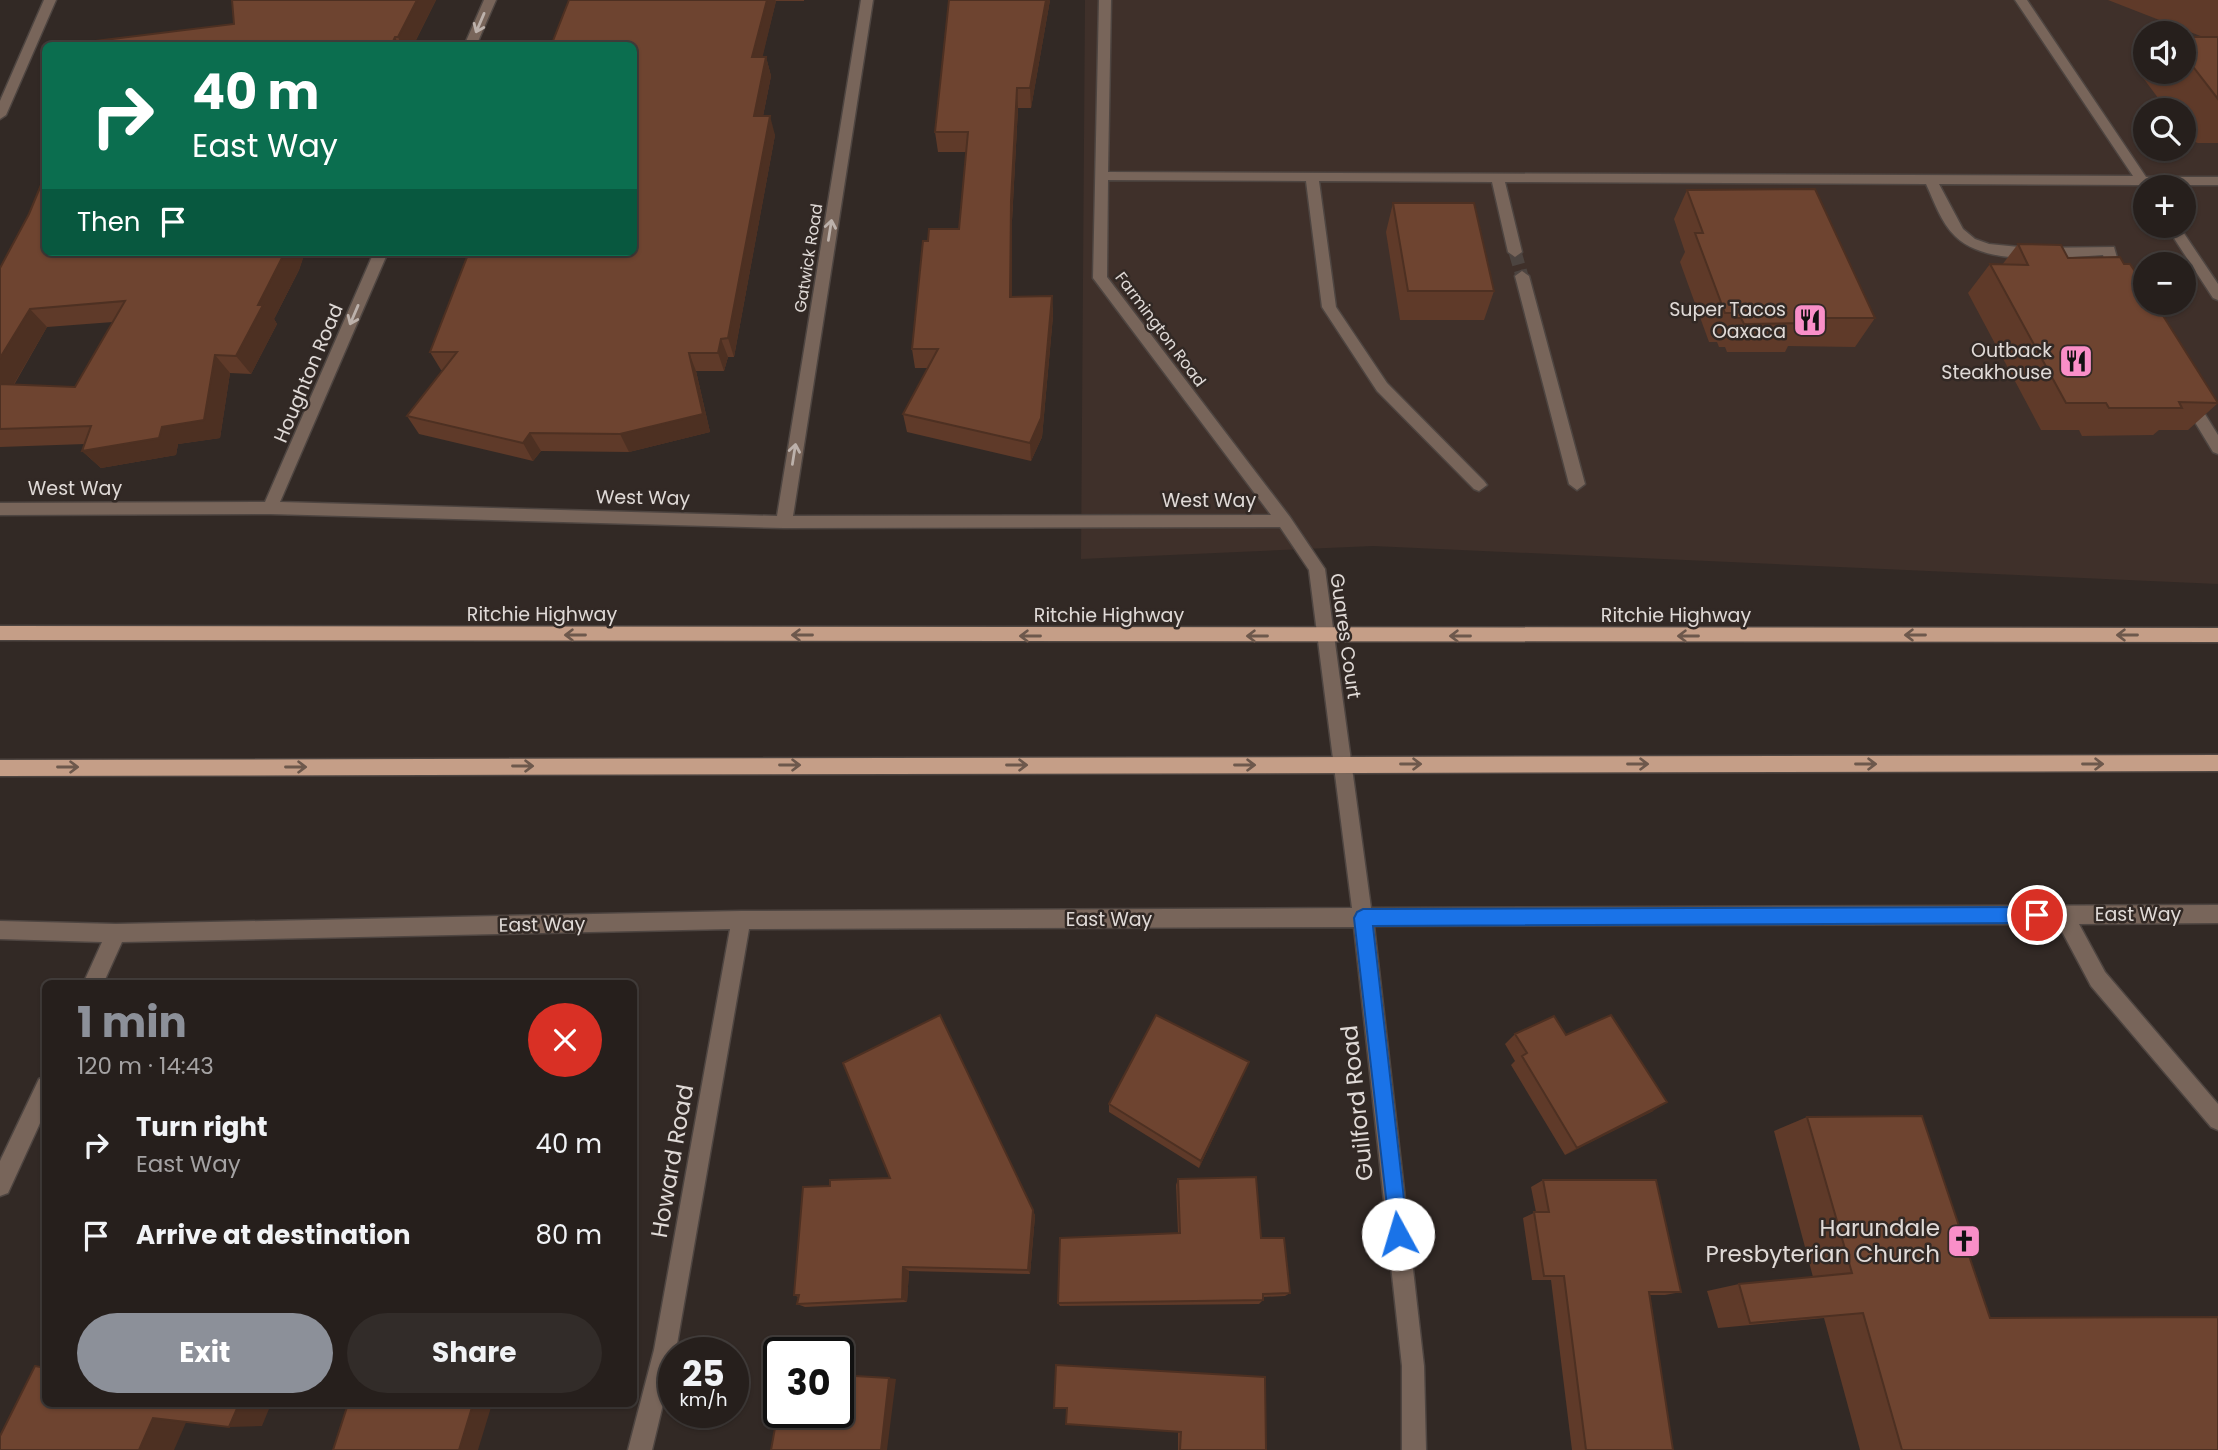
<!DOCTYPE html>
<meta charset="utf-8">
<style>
:root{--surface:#261f1c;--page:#322c29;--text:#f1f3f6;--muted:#a4a2a3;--line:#423d3b;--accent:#8c9099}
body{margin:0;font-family:Poppins,sans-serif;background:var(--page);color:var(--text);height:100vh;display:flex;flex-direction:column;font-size:26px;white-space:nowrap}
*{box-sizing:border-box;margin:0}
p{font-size:23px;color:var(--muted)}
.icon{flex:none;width:38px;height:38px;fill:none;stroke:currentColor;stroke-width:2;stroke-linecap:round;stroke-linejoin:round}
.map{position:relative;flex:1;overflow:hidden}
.drawer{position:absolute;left:42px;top:980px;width:595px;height:427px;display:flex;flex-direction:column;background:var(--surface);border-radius:10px;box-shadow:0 2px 5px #0004,0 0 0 2px var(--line)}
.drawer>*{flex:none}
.guide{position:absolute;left:42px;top:42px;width:595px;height:214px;border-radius:10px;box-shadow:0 2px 5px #0004,0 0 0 2px var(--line);background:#0b6e4f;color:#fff;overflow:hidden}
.buttons{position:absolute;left:2133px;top:21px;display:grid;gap:14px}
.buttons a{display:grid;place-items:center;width:63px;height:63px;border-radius:50%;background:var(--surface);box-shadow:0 2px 5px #0004,0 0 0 2px var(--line);font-size:35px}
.speed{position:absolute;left:658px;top:1337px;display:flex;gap:14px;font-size:35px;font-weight:700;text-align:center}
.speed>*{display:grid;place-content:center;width:91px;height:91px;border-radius:50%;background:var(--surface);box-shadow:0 2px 5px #0004,0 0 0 2px var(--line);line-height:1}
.speed small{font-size:18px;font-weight:400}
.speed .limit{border:4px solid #111;border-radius:10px;background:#fff;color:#111}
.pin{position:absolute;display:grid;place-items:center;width:60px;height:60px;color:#fff;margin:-30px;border:4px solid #fff;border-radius:50%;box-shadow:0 2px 7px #0007}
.me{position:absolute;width:77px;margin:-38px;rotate:354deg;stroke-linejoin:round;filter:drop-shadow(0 0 5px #0008)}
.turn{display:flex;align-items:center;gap:24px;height:147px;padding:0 35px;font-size:32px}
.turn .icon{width:91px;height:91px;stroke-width:2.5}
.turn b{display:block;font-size:49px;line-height:60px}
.then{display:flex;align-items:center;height:66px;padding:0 35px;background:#0003;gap:14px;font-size:26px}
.round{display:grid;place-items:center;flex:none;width:74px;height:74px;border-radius:37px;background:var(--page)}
.head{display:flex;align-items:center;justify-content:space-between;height:119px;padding:0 35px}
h1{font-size:42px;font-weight:700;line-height:52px;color:var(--accent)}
.action{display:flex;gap:14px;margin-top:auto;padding:14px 35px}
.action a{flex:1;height:80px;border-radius:42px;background:var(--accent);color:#fff;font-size:28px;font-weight:700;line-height:80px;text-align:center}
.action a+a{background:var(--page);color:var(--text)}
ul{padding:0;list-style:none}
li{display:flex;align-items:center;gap:21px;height:91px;padding:0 35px}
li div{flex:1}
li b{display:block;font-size:26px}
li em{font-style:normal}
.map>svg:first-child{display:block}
.built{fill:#3f302a;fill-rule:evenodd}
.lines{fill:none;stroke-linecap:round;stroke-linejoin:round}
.minor-tunnel{stroke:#4c4440;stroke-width:13;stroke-dasharray:13 6;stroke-linecap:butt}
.minor-casing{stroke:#4e4541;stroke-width:3}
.major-casing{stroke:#4e4541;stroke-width:3}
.minor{fill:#78655a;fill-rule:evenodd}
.major{fill:#c59e87;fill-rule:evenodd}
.wall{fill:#5f3a29;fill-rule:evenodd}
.shaded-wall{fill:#4d3022}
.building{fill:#6e4430;stroke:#4d3022;stroke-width:2}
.oneway{stroke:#bcb1ab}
.oneway2{stroke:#6d584c}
.route{fill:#1a73e8;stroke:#114b97;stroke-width:2}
.labels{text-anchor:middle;stroke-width:5;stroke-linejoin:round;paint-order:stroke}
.far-street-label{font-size:16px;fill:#e0dad7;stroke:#322925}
.poi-label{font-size:19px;fill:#e0dad7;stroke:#322925;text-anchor:end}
.street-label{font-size:19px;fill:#e0dad7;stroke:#322925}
.near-street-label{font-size:23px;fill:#e0dad7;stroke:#322925}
.near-poi-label{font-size:23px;fill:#e0dad7;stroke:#322925;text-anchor:end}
</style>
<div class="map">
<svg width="2218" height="1450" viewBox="0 0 2218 1450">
<rect width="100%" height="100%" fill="#322925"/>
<!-- built -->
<path class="built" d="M1085,0h1133v584l-845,-38 -292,13zM2146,33h38v39h-38zM2146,110h38v39h-38zM2146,187h38v39h-38zM2146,264h38v39h-38z"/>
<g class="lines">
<!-- minor-tunnel -->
<path class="minor-tunnel" d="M1515,252l7,24"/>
<!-- minor casing -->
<g class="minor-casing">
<path id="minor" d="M44,0h12l-50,115 -6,4v-18z
M484,0h12l-20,46h-12z
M861,0h12l-80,516 478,-1 -178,-237 6,-278h12l-3,172 1025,4 -118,-176h12l119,177h72v8h-66l1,2h-7v4l-7,-6 -200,-1 24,45 12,10 14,5 40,4 85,-1 9,32 -2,3h-10l-8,-27c-41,2 -116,13 -148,-19 -14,-13 -21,-35 -29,-52l-421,-2 17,70 -7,5 -7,-5 -16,-70 -173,-1 17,126 51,76 97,98 3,4 -8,6 -5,-2 -97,-98 -55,-84 -16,-126 -198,-1 -1,97 183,240 35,52 46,339 847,-3v18l-139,1 26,48 113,132v26l-7,-3 -120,-141 -33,-62 -684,2 50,440 2,84h-24v-84l-48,-439 -605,2 -73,421 -24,100h-24l26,-100 76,-421 -608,13 -19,42h-20l19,-42 -102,-3v-18l116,3 625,-13 611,-3 -43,-338 -29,-43 -496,1 -514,-14 -270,1v-12l265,-1 109,-250h14l-108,250 497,14z
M2166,226h13l39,58v16l-5,-2z
M1522,271l7,5 56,208 -8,6 -8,-6 -54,-208z
M2188,394l5,1 25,40v19l-5,-2 -32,-53z
M46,1076v34l-38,83 -8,3v-35l39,-82z"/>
</g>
<!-- major casing -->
<g class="major-casing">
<path id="major" d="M0,626l2218,2v14l-2218,-2z
M2218,755v16l-2218,5v-16z"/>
</g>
<!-- minor -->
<use href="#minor" class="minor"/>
<!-- major -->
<use href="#major" class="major"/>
</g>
<!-- wall -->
<path class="wall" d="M436,0l-23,46h-318l139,-22z
M569,0h235v1h-28l-14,56h4l5,19 -8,40 12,19 -41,222h-6l-4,14h-28l14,61 -81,20 -88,-1 -8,10 -114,-27 -12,-18 36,-46h-2l-11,-18 204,-100z
M1050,0l-19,108h-13l-6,113v76l40,-1 1,20 -11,121 -11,24 -124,-29 -4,-18 25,-46h-13l-3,-19 16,-108 31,-12 8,-77h-29l-3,-20z
M2108,0h110v143h-20l-9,-3 -5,-6v-24h-17l-26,-35 5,-6v3h38v-35h19z
M1687,190l188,128 -20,29 -67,-1 -3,6h-58l-2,-5h-6l-2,-5h-8l-29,-80 5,-10 -11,-33z
M1393,203l101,88 -10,29h-84l-14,-88z
M29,214l17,38h259l-6,18 -25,49 3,5 -26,50 -21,-1 -10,65 -42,6 -2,11 -75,13 -19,-17 3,-7 -85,3v-179zM113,322l-38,65 -61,-2 33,-58z
M2018,244l50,14 56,6 94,139 -30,27h-29l-6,5 -71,1 -3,-6h-38l-73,-137 22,-29 12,1z
M1515,1034l51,1 87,76 -88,44 -54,-90 4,-4 -10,-17z
M1249,1062l-50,106 -90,-56v-8z
M1807,1117l183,201 228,132h-358l-36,-132 -106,10 -11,-37 32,-7 74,-7 -39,-146z
M1178,1179l83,59 29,55 -5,3 -22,1v3l-4,4 -199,2 -2,-3 120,-70 -2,-48z
M1543,1180l138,112 -16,3h-15l23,155h-101l-21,-170h-19l-9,-62 13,-6 -5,-25z
M1033,1210l2,6 -5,58 -121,-3 -2,31 -102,5 -8,-3 1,-7 -4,-2z
M1056,1365l210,85h-88v-18l-111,-23z"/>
<!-- shaded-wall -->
<path class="shaded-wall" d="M417,0h19l-23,46h-11l-4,-9z
M767,0h8l1,1 -18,75 -6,-19z
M1046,0h4l-19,108 -1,-20z
M395,37l4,9h-8z
M766,57l5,19 -12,60 -5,-20z
M1017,88l1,20 -6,113v95l-2,-19 1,-96z
M770,116l5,19 -41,222 -6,-19z
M285,252h20l-6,18 -25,49 3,5 -26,50 -15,-18 22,-51z
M1052,296l1,20 -11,121 -11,24 -1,-18z
M30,309l17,18 -43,74 -4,-4v-39z
M721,339l7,18 -4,14 -6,-18z
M689,353l7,18 14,61 -81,20 -9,-18z
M215,355l15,18 -10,65 -42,6 -2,11 -75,13 -19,-17 80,-24z
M530,433l11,18 -8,10 -10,-18z
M1249,1062l-4,9 -46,97 2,-7z
M1667,1102l-14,9 -88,44 12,-7z
M1033,1210l2,6 -5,58 -2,-4z
M903,1267l6,4 -2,31 -5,-3z
M889,1378l7,1 -9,71h-6z
M239,1404h32l-9,22 -33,1z
M473,1404h19l-14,46h-19z
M153,1418h35l-14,32h-35z"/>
<!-- building -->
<path class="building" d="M232,0h185l-19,37h-3l-4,9h-296l1,-5 138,-17z
M569,0h198l-15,57h14l-12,59h16l-42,222 -7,1 -3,14h-29l14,61 -83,20 -90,-1 -7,10 -116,-27 50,-64h-27l39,-100h165v-206h-83z
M949,0h97l-16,88h-13l-6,113 -1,96 42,-1 -11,122 -11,25 -127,-29 35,-65h-26l11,-108h5l1,-12h30l9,-97h-33z
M2184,37h34v62l-34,-44z
M46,173v79h239l-27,53h5l-27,51 -21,-1 -11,65 -42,7 -3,11 -77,13 9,-25 -91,3v-45l75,3 50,-86 -95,8 -30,49v-90l29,-54z
M1815,189l60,129h-74l2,5 -59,1 -3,-6h-6l-2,-5h-8l-30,-80h8l-16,-43z
M1393,203h81l20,88h-86z
M2018,244l43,1 7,13 52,-1 4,7h6l16,24v15h9l63,100 -39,-1 3,6h-73l-3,-5h-40l-76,-139 38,1z
M940,1015l93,195 -5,60 -125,-3 -1,32 -105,5 2,-9h-5l9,-108 27,-1v-6l60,-2 -47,-115z
M1156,1015l93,47 -48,99 -92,-57z
M1611,1015l56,87 -90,46 -55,-92 5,-3 -12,-19 39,-18 12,19z
M1922,1116l68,202 228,-1v133h-316l-39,-137 -113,10 -11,-39 113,-11 -45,-156z
M1256,1177l5,61h23l6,55 -27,1v6l-205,3 2,-65 120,-5 -2,-54z
M1543,1180h113l25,112h-32l24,158h-87l-22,-174h-20l-10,-64h15z
M1056,1365l209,12 1,73h-86l1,-18 -115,-8 1,-16h-13z
M35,1366l11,2v36h193l-10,23 -76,-9 -14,32h-139v-14z
M838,1375l51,3 -8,72h-110l8,-44v6h59z
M348,1404h125l-14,46h-126z"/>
<!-- one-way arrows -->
<defs><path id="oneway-shaft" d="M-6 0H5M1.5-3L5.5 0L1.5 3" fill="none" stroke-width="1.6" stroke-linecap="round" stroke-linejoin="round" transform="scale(1.75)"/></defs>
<g class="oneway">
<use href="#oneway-shaft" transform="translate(480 23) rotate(113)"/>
<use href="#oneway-shaft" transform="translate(830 230) rotate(-81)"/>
<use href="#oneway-shaft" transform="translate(354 315) rotate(113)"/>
<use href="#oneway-shaft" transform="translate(794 454) rotate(-81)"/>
</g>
<g class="oneway2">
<use href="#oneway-shaft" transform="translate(575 635) rotate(-180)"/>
<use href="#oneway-shaft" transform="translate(802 635) rotate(-180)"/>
<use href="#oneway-shaft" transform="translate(1915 635) rotate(180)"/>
<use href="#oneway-shaft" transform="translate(2127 635) rotate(180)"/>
<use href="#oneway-shaft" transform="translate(1030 636) rotate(-180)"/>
<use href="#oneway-shaft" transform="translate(1257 636) rotate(-180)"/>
<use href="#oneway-shaft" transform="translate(1460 636) rotate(180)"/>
<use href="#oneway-shaft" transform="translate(1688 636) rotate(180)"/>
<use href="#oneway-shaft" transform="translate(1411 764)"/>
<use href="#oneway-shaft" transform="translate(1638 764)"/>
<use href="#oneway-shaft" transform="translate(1866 764)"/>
<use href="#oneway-shaft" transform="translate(2093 764)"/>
<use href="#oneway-shaft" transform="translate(790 765)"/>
<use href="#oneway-shaft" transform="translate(1017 765)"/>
<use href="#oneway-shaft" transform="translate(1245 765)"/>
<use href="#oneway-shaft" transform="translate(523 766)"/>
<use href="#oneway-shaft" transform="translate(68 767)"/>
<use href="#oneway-shaft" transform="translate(296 767)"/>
</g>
<!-- route -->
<path class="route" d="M2037,907l6,2 3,6 -3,6 -6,2 -664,3 35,308 -3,7 -7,3 -7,-3 -37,-323 3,-6 6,-3z"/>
<!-- icons -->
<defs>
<g id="restaurant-square" transform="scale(1.75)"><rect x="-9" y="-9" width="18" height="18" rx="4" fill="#f98fc8" stroke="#322925"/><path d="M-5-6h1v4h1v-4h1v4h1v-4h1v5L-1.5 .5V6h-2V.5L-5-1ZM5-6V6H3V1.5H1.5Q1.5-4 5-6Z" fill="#111"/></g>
<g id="church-square" transform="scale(1.75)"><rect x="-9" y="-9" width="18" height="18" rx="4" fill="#f98fc8" stroke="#322925"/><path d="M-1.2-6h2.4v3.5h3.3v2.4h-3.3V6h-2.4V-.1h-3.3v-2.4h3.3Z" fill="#111"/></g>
</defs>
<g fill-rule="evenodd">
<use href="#restaurant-square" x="1810" y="320"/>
<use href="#restaurant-square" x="2076" y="361"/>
<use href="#church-square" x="1964" y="1241"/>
</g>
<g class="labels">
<!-- far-street labels -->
<g class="far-street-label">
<text transform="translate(808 258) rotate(-81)" y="6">Gatwick Road</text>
<text transform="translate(1161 329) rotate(53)" y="6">Farmington Road</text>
</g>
<!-- poi labels -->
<g class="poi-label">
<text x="1786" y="316">Super Tacos<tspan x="1786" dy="22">Oaxaca</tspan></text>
<text x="2052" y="357">Outback<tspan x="2052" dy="22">Steakhouse</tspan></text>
</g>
<!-- street labels -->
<g class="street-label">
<text transform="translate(308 373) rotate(-67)" y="7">Houghton Road</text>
<text x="75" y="495">West Way</text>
<text transform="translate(643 497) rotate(1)" y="7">West Way</text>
<text x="1209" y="507">West Way</text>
<text x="542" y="621">Ritchie Highway</text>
<text x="1109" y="622">Ritchie Highway</text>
<text x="1676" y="622">Ritchie Highway</text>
<text transform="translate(1346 636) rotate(82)" y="7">Guares Court</text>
<text x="2138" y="921">East Way</text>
<text x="1109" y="926">East Way</text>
<text transform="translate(542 924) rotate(-1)" y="7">East Way</text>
</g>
<!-- near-street labels -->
<g class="near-street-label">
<text transform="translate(1357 1103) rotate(-96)" y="8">Guilford Road</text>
<text transform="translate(672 1161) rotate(-80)" y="8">Howard Road</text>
</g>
<!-- near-poi labels -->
<g class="near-poi-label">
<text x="1940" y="1236">Harundale<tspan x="1940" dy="26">Presbyterian Church</tspan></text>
</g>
</g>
</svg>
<div class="buttons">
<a><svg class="icon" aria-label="sound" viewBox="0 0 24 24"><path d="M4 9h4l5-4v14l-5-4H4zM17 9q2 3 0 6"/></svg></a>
<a><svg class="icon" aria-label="search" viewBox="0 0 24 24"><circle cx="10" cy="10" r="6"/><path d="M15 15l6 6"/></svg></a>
<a>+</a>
<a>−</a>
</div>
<div class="speed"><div>25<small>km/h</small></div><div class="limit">30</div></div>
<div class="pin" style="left:2037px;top:915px;background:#d93025"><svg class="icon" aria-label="arrive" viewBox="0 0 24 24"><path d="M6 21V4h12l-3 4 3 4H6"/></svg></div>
<svg class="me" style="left:1398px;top:1234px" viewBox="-20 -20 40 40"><circle r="19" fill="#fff"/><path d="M0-13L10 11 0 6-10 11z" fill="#1a73e8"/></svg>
<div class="guide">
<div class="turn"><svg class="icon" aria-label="right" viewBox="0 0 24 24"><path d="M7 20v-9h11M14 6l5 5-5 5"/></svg><div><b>40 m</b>East Way</div></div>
<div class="then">Then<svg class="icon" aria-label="arrive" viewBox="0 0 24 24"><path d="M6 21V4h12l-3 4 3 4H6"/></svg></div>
</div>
<section class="drawer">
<div class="head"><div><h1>1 min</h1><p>120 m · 14:43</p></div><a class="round" style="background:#d93025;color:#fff"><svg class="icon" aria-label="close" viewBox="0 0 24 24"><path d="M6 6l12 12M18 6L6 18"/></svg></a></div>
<ul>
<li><svg class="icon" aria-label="right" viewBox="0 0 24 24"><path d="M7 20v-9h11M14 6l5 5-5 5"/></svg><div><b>Turn right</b><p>East Way</p></div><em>40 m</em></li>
<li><svg class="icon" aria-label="arrive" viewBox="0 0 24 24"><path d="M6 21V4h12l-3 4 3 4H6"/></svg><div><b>Arrive at destination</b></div><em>80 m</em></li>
</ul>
<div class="action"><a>Exit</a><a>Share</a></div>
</section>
</div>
